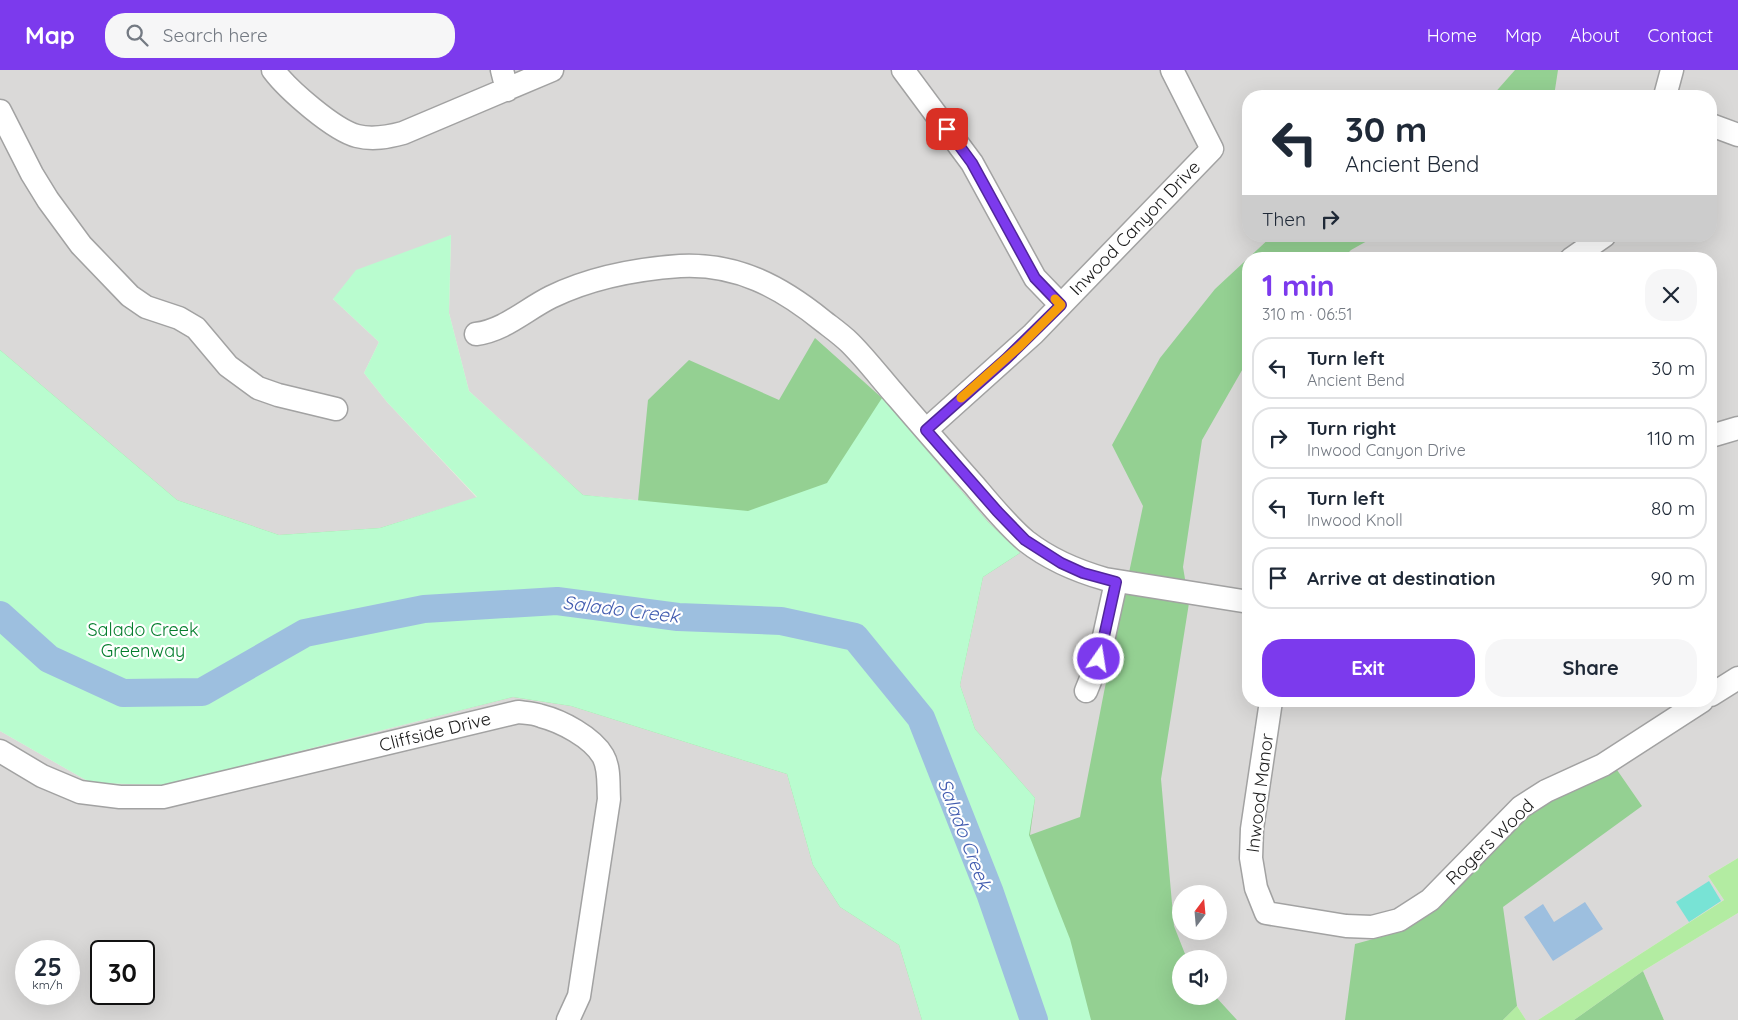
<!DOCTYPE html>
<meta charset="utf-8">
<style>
:root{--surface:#fff;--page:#f6f6f7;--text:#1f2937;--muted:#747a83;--line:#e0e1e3;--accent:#7c3aed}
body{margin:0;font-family:Quicksand,sans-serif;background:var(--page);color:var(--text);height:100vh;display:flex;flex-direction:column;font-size:19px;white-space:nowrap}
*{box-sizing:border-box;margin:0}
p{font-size:16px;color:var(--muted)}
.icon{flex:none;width:28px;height:28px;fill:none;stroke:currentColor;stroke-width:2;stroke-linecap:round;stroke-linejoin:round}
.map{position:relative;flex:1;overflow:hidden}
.sheet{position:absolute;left:1242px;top:182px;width:475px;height:455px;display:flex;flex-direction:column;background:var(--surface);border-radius:20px;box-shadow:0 5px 20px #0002}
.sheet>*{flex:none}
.top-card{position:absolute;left:1242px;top:20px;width:475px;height:152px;border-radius:20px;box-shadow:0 5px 20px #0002;background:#fff;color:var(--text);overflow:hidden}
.needle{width:32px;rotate:16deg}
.buttons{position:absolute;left:1172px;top:815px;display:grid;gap:10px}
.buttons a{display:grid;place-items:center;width:55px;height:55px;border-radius:50%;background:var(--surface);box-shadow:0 5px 20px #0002;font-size:25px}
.speed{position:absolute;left:15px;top:870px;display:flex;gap:10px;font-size:25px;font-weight:700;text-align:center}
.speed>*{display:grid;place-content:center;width:65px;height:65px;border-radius:50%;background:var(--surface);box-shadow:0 5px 20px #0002;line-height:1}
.speed small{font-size:12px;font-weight:400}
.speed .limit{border:2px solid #111;border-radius:8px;background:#fff;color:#111}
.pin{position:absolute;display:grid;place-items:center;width:42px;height:42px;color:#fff;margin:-21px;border-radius:10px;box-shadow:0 2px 8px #0006}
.me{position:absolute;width:55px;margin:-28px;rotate:13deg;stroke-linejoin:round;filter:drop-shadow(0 0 4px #0008)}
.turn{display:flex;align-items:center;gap:18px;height:105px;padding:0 20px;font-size:22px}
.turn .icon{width:65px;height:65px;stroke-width:2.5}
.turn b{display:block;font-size:35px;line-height:42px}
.then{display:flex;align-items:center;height:48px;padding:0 20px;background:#0003;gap:10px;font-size:19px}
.round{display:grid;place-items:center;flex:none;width:52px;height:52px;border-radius:20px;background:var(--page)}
.headline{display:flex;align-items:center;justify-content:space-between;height:85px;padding:0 20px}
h1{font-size:30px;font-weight:700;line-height:38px;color:var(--accent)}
.button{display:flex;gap:10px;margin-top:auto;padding:10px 20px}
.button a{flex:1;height:58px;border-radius:20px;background:var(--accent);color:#fff;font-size:20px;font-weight:700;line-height:58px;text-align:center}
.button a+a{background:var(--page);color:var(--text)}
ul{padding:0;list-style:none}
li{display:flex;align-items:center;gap:15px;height:62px;margin:0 10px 8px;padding:0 10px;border:2px solid var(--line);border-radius:20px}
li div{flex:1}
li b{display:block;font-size:19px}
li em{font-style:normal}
header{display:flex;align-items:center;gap:30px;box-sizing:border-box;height:70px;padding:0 25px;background:var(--accent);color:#fff}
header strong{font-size:24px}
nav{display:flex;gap:28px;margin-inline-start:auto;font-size:18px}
.search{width:350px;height:45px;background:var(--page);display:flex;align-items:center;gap:12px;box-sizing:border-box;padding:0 18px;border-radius:20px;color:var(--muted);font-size:19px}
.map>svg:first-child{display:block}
.residential{fill:#dad9d8;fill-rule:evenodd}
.grass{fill:#b3eca2}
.forest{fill:#94d092}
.park{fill:#b9fccf}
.pitch{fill:#78e3d5}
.water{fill:#9dbfdf}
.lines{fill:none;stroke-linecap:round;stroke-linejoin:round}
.river{stroke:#9dbfdf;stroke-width:28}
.minor-casing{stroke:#a2a2a2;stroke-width:25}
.minor{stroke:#fff;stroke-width:22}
.route-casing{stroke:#51269a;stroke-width:12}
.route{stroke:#7c3aed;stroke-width:9}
.slow{stroke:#f59e0b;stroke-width:9}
.labels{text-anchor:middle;stroke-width:4.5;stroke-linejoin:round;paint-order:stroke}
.street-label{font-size:18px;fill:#1b1b1b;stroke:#fff}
.park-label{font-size:18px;fill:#057e2e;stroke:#fff}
.water-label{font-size:19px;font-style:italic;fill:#435db0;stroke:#fff}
</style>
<header>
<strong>Map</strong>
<div class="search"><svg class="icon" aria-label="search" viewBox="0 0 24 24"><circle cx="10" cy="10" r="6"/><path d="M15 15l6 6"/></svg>Search here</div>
<nav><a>Home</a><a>Map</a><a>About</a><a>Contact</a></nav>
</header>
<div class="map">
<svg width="1738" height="950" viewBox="0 0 1738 950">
<rect width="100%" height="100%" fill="#eeede0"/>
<!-- residential -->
<path class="residential" d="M0,0h1738v788l-30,18 16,24 -186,120h-12l-9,-14 -24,14h-402l-62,-185 6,-37 -60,-69 -15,-44 23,-108 37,-25 -32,-30 -240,-11 -165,-16 -114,-104 -20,-78 2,-78 -118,64 46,43 -15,31 23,29 90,96 -97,30 -101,7 -102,-35 -177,-150zM1249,26h462v140h-462zM1249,189h462v442h-462zM1181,824h38v37h-38zM1181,889h38v37h-38z
M513,627l58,9 216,68 26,91 27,42 59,38 23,75h-922v-289l91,52 76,2zM26,881h43v43h-43zM101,881h43v43h-43z
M1738,843v107h-74l-21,-49z"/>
<!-- grass -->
<path class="grass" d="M1738,788v55l-95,58 -69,49h-36l186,-120 -16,-24z
M1517,936l9,14h-23z"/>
<!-- forest -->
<path class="forest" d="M1515,0h43l-4,26h-62z
M1272,166h104l-25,14 -9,9h-93v99l-47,82 -19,127 6,36 -28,176 13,147 13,33h-6v37h34l22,24h-315l-23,-75 -59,-38 -27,-42 -26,-91 -216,-68 -58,-9 -88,22 -425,12v-381l177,150 102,35 101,-7 77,-24 28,41 4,-135 94,85 55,6 10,-101 41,-40 90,40 36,-62 67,60 106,124 32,31 -37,24 -23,108 15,44 60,69 -5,37 50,-18 24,-125 39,-186 -31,-61 48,-87 55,-69z
M1615,697l27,39 -139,101 14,99 -14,14h-158l10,-76 44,-12 36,-30 98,-97z
M1643,901l21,49h-90z"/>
<!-- park -->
<path class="park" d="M451,165l-2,78 20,78 114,104 165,16 79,-28 55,-85 106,124 32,31 -37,24 -23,108 15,44 60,69 -6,37 41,104 21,81h-169l-23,-75 -59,-38 -27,-42 -26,-91 -216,-68 -58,-9 -346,88 -76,-2 -91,-52v-381l177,150 102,35 101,-7 97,-31 -90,-95 -23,-29 15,-31 -46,-43 23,-29z"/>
<!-- pitch -->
<path class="pitch" d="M1709,811l12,20 -32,21 -13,-20z"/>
<!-- water -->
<path class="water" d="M1585,832l18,27 -50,32 -29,-44 19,-13 11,18z"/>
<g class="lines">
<!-- river -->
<path class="river" d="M0,545l49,44 74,34 79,-1 103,-59 119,-24 133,-8 121,16 103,4 74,16 66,81 69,175 44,127"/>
<!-- minor casing -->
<g class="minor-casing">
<path id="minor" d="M273,0c15,20 61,60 84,66 16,4 31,1 46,-3l149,-63
M502,0l5,20
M903,0l69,93 63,115 26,27
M1665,26l7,-26
M0,41l32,63 16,26 33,45 49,51 16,11 33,11 17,10 32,38 30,22 20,7 58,14
M1711,55l27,10
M1571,189l33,-23
M476,264c29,-4 49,-24 75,-37 39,-19 86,-28 129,-31 57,-3 101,21 143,55 9,7 19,14 27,22 17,17 32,37 48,55 25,29 50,58 76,87 16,19 33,40 52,56 23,18 51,30 79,38l144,23
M926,360l107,-96 179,-185 -40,-79
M1711,366l27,-8
M1086,621l13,-32 17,-77
M1711,625l27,-17
M1271,631l-19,128 -1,29 5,30 10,25 80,13 26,1 27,-7 31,-20 91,-93 25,-16 57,-26 99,-64
M0,681l42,25 38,16 40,5h43l355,-85c8,1 16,1 23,4 20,5 51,21 62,40 7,12 5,29 6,43l-30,197 -11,24"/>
</g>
<!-- minor -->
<use href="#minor" class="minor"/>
</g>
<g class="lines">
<!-- route casing -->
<g class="route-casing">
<path id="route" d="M947,59l25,34 63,115 26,27 -55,54 -80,71 71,81 28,29 36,23 22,10 33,9 -17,77"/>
</g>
<!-- route -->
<use href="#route" class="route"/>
<!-- slow -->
<path class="slow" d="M961,328l59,-52 41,-41 -6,-6"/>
</g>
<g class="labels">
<!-- street labels -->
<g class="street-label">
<text transform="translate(1135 158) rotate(-46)" y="6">Inwood Canyon Drive</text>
<text transform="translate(435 662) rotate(-14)" y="6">Cliffside Drive</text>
<text transform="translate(1260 723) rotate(-83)" y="6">Inwood Manor</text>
<text transform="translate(1490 772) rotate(-44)" y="6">Rogers Wood</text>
</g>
<!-- park labels -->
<g class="park-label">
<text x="143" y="566">Salado Creek<tspan x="143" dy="21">Greenway</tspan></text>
</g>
<!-- water labels -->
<g class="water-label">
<text transform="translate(621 539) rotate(7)" y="7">Salado Creek</text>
<text transform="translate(965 764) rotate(69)" y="7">Salado Creek</text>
</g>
</g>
</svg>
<div class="buttons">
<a><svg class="needle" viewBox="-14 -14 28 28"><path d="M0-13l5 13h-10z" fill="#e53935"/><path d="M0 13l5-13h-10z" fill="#747a83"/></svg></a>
<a><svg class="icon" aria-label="sound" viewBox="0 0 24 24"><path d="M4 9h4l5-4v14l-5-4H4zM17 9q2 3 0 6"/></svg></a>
</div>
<div class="speed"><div>25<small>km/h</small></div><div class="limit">30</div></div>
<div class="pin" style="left:947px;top:59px;background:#d93025"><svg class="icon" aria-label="arrive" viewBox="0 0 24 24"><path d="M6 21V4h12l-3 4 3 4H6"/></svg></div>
<svg class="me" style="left:1099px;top:589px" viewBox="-20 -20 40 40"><circle r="17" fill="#7c3aed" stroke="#fff" stroke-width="3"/><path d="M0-11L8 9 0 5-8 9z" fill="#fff"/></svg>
<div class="top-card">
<div class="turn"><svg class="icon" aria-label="left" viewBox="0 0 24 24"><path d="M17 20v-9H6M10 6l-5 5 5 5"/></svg><div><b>30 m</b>Ancient Bend</div></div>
<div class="then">Then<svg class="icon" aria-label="right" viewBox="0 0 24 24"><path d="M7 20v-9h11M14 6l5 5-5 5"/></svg></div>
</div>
<section class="sheet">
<div class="headline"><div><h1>1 min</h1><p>310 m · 06:51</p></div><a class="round"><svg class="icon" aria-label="close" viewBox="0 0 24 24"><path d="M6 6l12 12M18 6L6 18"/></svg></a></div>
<ul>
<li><svg class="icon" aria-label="left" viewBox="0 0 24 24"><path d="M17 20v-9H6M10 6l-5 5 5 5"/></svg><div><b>Turn left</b><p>Ancient Bend</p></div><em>30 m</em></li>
<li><svg class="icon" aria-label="right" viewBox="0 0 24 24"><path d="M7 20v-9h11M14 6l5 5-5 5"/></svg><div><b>Turn right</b><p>Inwood Canyon Drive</p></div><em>110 m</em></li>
<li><svg class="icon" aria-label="left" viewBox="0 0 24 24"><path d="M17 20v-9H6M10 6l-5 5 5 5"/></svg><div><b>Turn left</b><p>Inwood Knoll</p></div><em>80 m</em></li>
<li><svg class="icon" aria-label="arrive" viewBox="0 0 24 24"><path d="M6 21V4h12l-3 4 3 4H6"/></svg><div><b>Arrive at destination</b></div><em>90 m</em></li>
</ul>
<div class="button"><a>Exit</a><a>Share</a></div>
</section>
</div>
